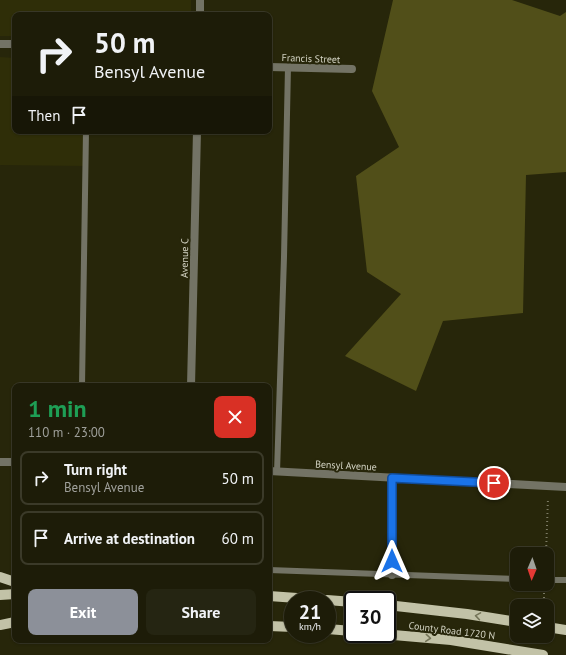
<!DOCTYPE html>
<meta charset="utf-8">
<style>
:root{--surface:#1d1c08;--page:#252512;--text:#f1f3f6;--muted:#a0a19c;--line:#3b3a29;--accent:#8c9099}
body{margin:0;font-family:"PT Sans",sans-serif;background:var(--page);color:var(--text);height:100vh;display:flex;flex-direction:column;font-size:15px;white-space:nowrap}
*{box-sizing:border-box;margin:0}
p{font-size:13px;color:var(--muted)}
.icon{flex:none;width:22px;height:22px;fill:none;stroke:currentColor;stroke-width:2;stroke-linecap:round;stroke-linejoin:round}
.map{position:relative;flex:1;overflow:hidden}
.sheet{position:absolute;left:12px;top:383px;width:260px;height:260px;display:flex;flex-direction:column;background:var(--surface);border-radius:8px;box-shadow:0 1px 3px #0004,0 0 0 1px var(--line)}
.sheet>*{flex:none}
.top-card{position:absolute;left:12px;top:12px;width:260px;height:122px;border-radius:8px;box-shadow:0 1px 3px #0004,0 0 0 1px var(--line);background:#1d1c08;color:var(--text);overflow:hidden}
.needle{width:26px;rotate:182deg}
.controls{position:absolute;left:510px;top:547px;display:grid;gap:8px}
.controls a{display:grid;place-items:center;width:44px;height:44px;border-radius:8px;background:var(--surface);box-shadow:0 1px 3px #0004,0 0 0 1px var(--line);font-size:20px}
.speed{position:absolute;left:284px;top:591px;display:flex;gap:8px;font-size:20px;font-weight:700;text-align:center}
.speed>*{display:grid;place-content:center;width:52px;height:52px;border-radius:50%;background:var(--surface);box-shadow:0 1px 3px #0004,0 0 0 1px var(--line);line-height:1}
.speed small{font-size:10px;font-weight:400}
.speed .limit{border:2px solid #111;border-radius:6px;background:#fff;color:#111}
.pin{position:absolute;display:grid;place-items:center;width:34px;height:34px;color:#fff;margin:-17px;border:2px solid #fff;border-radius:50%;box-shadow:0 1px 4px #0007}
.me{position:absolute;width:44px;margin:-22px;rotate:0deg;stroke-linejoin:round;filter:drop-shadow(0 0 3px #0008)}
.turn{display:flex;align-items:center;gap:14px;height:84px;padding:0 16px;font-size:18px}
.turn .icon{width:52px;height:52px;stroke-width:2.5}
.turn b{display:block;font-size:28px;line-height:34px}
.then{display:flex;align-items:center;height:38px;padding:0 16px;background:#0003;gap:8px;font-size:15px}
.round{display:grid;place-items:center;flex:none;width:42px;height:42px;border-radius:8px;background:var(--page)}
.head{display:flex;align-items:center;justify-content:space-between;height:68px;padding:0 16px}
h1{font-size:24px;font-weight:800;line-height:30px;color:#1e9e55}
.action{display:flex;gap:8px;margin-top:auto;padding:8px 16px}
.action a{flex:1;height:46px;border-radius:8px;background:var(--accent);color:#fff;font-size:16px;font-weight:800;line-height:46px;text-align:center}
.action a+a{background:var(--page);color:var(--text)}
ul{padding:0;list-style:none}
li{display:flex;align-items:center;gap:12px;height:54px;margin:0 8px 6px;padding:0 8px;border:2px solid var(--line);border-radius:8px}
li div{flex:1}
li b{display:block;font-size:15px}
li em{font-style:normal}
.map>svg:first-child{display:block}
.built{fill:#2f2e08}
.forest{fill:#514f19}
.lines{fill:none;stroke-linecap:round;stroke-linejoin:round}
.path{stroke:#7c7b65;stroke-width:2;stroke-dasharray:1 3;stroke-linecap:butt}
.service{stroke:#737365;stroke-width:6}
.minor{stroke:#737365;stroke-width:8}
.primary{stroke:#c2c2a7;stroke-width:10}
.oneway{stroke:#747458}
.route-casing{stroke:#114b97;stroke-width:10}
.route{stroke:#1a73e8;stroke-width:7}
.labels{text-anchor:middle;stroke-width:4;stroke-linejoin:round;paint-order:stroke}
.street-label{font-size:10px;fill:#d4d4c4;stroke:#27260a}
</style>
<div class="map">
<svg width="566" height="655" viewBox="0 0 566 655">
<rect width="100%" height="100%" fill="#27260a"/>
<!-- built -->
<path class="built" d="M0,0h191v15h-176v21h-15z
M0,57l15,1v73h71l-1,35 -85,-1z"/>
<!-- forest -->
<path class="forest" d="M393,0h119l48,16 6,-4v160l-40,3 -3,138 -80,8 -27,70 -71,-35 56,-62 -34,-22 -11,-96 43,-29 -27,-56z"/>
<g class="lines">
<!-- path -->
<path class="path" d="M546,554l2,-56
M544,606v-19
M200,640h13"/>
<!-- service -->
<path class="service" d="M82,386l4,-255
M277,472l7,-215 4,-190
M269,570l248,9
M547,580h19"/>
<!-- minor -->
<path class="minor" d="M200,15v-15
M0,44h15
M269,67l83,2
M191,386l6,-255
M0,462h15
M269,471l297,16
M392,575v-97"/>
<!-- primary -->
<path class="primary" d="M0,577l15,5
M0,595l15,-1
M269,596l56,4
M327,600l26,2
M387,605l80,9 50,8
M0,625l15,-3
M269,626l24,1
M547,627l19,3
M327,629l26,2
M382,634l69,6 92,15"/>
</g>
<!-- one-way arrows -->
<defs><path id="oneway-chevron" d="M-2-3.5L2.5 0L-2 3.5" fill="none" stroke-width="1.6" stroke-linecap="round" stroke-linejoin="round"/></defs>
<g class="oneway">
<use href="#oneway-chevron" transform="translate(478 616) rotate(-171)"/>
<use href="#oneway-chevron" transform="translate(428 638) rotate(5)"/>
</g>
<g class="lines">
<!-- route casing -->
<g class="route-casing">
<path id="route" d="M392,561v-83l102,5"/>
</g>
<!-- route -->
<use href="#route" class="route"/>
</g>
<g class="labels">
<!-- street labels -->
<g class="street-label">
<text transform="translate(311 58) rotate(2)" y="4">Francis Street</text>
<text transform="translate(184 258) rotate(-89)" y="4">Avenue C</text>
<text transform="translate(346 465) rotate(3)" y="4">Bensyl Avenue</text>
<text transform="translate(452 630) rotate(7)" y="4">County Road 1720 N</text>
</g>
</g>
</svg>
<div class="controls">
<a><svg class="needle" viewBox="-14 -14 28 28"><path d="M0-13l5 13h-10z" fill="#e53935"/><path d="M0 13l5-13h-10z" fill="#a0a19c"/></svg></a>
<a><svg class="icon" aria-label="layers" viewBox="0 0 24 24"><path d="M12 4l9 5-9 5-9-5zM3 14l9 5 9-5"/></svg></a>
</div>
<div class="speed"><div>21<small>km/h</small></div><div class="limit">30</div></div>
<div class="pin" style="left:494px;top:483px;background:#d93025"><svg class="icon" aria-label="arrive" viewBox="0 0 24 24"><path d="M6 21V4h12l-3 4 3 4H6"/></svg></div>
<svg class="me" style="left:392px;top:561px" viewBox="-20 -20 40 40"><path d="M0-17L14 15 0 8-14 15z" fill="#1a73e8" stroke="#fff" stroke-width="4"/></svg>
<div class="top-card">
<div class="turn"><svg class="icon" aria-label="right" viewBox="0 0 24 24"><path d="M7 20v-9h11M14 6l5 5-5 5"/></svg><div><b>50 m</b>Bensyl Avenue</div></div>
<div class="then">Then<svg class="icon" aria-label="arrive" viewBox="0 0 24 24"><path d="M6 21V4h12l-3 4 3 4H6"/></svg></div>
</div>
<section class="sheet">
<div class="head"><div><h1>1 min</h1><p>110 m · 23:00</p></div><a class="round" style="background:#d93025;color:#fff"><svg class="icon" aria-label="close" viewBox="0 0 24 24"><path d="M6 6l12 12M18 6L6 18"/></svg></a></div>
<ul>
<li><svg class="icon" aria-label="right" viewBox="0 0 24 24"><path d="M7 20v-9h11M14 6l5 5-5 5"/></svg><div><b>Turn right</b><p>Bensyl Avenue</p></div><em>50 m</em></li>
<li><svg class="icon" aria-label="arrive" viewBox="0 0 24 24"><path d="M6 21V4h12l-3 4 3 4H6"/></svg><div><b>Arrive at destination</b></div><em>60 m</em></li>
</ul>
<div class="action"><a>Exit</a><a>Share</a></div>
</section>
</div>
